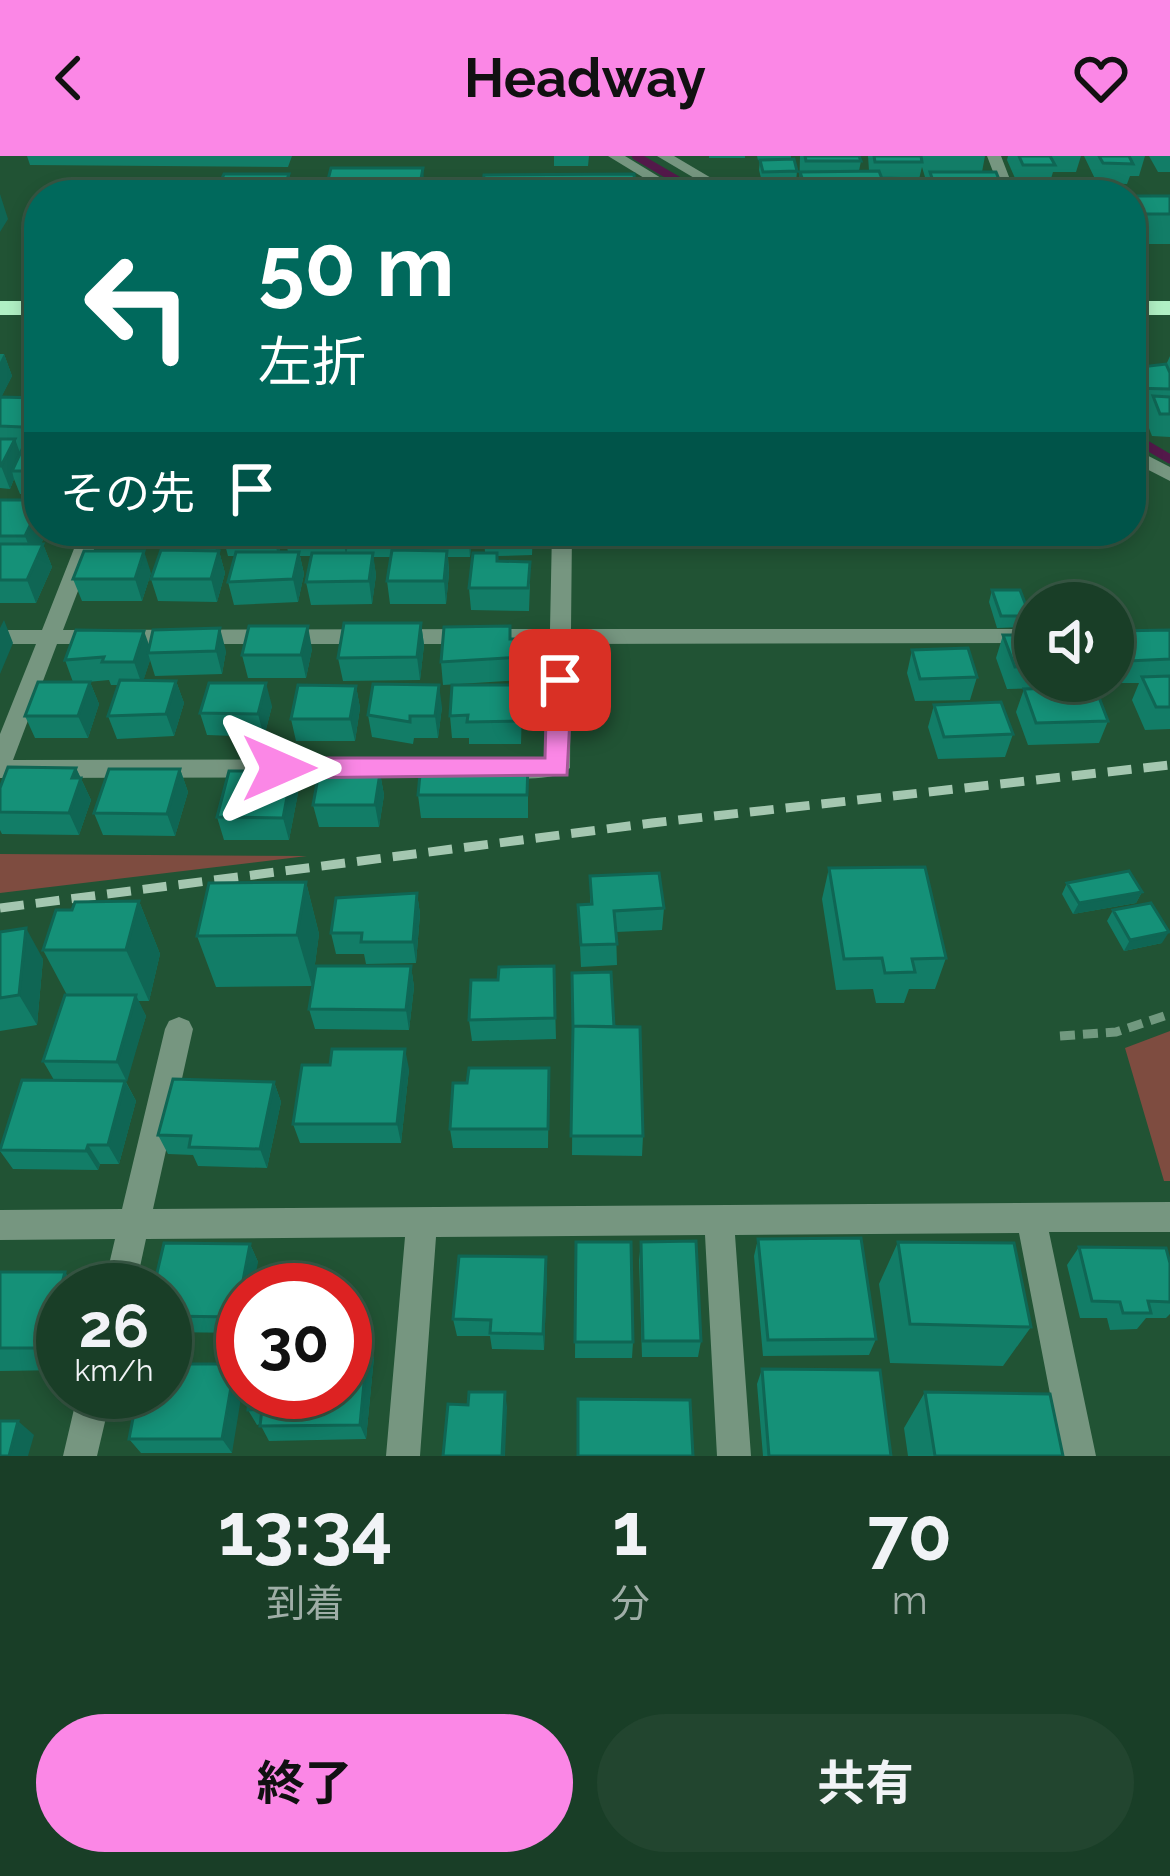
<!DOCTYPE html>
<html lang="ja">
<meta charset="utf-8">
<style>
:root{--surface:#193e27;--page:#22452f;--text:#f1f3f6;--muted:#9faea7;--line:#375744;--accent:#fb87e6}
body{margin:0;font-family:Raleway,"Noto Sans JP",sans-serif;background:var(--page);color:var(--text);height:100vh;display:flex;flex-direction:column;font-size:45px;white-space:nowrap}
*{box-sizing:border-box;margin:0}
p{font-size:39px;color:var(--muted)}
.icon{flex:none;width:66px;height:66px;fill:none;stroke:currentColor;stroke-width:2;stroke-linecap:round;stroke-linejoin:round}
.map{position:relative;height:1300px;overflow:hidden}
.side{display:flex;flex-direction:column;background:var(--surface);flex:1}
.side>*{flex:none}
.hud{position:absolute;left:24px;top:24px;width:1122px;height:366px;border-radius:48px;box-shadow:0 6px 18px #0003,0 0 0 3px var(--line);background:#00695c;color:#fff;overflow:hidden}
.controls{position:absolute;left:1014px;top:426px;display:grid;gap:24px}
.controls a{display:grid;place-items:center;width:120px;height:120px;border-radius:50%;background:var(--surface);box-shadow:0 6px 18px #0003,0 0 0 3px var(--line);font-size:60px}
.speed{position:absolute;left:36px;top:1107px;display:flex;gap:24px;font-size:60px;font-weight:700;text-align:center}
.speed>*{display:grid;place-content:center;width:156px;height:156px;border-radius:50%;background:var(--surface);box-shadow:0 6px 18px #0003,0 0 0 3px var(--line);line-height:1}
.speed small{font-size:30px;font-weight:400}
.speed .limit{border:18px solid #d22;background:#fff;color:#111}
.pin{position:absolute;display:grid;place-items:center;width:102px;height:102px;color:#fff;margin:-51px;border-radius:24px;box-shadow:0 6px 18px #0006}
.me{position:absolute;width:132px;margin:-66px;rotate:90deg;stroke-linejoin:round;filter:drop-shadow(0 0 9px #0008)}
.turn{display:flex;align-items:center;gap:42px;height:252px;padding:0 36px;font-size:54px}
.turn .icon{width:156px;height:156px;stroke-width:2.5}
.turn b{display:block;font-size:84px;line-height:102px}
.then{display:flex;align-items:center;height:114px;padding:0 36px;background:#0003;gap:24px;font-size:45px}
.eta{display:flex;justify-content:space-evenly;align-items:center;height:204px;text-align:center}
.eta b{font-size:72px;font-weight:700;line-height:84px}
.action{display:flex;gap:24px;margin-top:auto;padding:24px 36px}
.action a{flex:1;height:138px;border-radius:72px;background:var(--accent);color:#111;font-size:48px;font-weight:700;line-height:138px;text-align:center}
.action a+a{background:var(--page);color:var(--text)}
header{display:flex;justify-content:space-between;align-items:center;height:156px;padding:0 36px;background:var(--accent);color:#111;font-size:54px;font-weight:700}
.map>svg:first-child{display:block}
.green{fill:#7e4c40}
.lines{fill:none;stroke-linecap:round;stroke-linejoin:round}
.stream-far1{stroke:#53194a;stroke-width:8}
.stream{stroke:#53194a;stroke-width:9}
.path{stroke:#71997f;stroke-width:9;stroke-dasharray:15 8;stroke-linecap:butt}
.minor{fill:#769680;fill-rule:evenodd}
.trunk{fill:#b0f0c4;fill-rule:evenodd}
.rail{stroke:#a4c7b0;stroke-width:9;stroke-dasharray:24 12;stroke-linecap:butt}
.wall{fill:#127d67;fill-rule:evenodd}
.shaded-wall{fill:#0f6654}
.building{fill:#159178;stroke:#0f6654;stroke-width:3}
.route{fill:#fb87e6;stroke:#a35896;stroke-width:3}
</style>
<header><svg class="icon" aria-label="back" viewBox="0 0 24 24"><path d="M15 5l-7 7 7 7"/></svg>Headway<svg class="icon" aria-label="heart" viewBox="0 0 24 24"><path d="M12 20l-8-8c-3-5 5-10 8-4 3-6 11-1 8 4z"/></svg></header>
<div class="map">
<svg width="1170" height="1300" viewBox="0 0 1170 1300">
<rect width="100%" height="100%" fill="#215334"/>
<!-- green -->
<path class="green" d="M0,698l307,2 -307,37z
M1170,875v150h-6l-39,-133z"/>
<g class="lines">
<!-- stream-far1 -->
<path class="stream-far1" d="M636,0l67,39"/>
<!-- stream -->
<path class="stream" d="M1131,280l39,23"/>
<!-- path -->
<path class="path" d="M1060,880l56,-4 54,-18"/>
<!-- minor -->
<path class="minor" d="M608,0h17l64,39h-17z
M657,0h17l66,39h-17z
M987,0h14l15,39h-14z
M1131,291l39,20v14l-39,-20z
M81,375h20l-38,99 487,-1 2,-98h20l-1,98h464v14l-464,1 -1,124c-15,14 -67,14 -82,0l12,-9h47l2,-115h-492l-44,116 441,-1 12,9 -12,9 -454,1v-44l36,-90h-36v-14h42z
M179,861l10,4 4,8 -40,180 1017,-7v30h-121l47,224h-34l-43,-223 -284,2 16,221h-34l-12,-221 -269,2 -16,219h-34l19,-219 -259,2 -11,51h-32l12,-51 -115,1v-30l122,-1 43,-180 4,-8z
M78,1236h34l-15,64h-34z"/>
<!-- trunk -->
<path class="trunk" d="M0,145h39v14h-39z
M1131,145h39v14h-39z"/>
<!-- rail -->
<path class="rail" d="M0,752l652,-85 518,-58"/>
</g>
<!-- wall -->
<path class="wall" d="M27,0h265l-4,11 -258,-2z
M554,0h35l-1,10h-34z
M709,0h36v2h-36z
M757,0h34v3l-33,1z
M800,0h59l2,5 -2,10h10l-1,-15h53v3l1,-3h63l-3,16 22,20 -1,3h-76l2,-18h-4l-3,-10 -3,12 7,16h-127z
M1008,0h73l-5,16h-23l-4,13h-31l-11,-25z
M1084,0h61l-6,20h-9l-3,8 -30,-1z
M1149,0h21v16h-12z
M760,4l37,11 -1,11h-34l-3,-12z
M289,18l3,21h-76l-1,-2z
M484,19l151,20h-151z
M1131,40h39v48h-39z
M0,198h4l8,22 -11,21 36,1 2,5v91h-19l-6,-15 -4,10 -10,-1z
M1170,200v81l-18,-1 -7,-18 3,-8h-17v-46l2,4 33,-3z
M0,344l39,31h8l-6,13h2l9,23 -16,36h-36z
M105,375h303l-2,20h10l-2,-17 59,-3 -3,26h-22l1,16 -3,31h-56l-3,-23 4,-24h-18l3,18 -4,29 -61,1 -5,-23 5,-26h-11l4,18 -6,28 -64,3 -6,-23 7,-26h-7l-5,-19 -4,14 6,22 -8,29 -59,-1 -7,-22 10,-28 -3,-9 -2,5 -46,-1zM284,376l4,20h-9z
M484,375h49l-1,24 -35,1 1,5 32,23 -1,27 -58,-1 -2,-22 16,-35z
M151,417l-9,28h-60l-9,-22z
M992,434l38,26 -4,11 -29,1 -8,-26z
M421,467l3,22 -4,35 -77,1 -5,-23z
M510,470l1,13 14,22 -1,19 -81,5 -2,-23z
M1170,474v99l-25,1 -13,-30 7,-17h-20l-6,-13v-34l2,-5z
M1003,479h32v46h43l-2,6 -69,2 -11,-31z
M149,490l77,5 -4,23 -67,2 -5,-16 -7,21h33l8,22 -10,33 -57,3 -9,-23 11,-31h-8l-2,-5 -22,2h3l9,22 -11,34h-53l-10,-22 48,-34 -8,-22z
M312,493l-6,29h-58l-6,-23z
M912,494l65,27 -7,23 -55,1 -8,-28z
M356,530l4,22 -5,33h-59l-5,-22z
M1024,533l84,32 -9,22 -71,2 -12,-33z
M934,549l79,29 -8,23 -67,2 -10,-32z
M272,550l-8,31 -57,-2 -7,-22z
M442,551l-4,31h-24l-1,6 -41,-7 -4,-22z
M522,551l-1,37h-52v-6h-17l-2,-22z
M528,608v54h-107l-3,-23z
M76,612l15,32 -12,35 -77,-1 -2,-4v-42z
M180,613l8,23 -13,44 -72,-1 -9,-22z
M292,615l6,22 -9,47h-65l-7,-23z
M380,617l4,22 -5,32h-60l-6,-22z
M829,712l117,90 -11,31h-26l-5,14h-28l-3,-14 -37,1 -14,-91z
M590,720l74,32 -2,22 -46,2 1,33 -36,2 -3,-62 12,-1z
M306,726l13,52 -7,52 -96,1 -19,-51z
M1067,727l75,9 -6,11 -63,11 -11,-20z
M417,737l3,21 -4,49 -50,1 -2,-10h-28l-5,-21z
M139,745l21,53 -11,47h-11l8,15 -20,66 10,19 -17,63h-19l-2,6 -85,-1 -13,-18v-3l54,-68 -11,-19 24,-66 -24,-45 29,-40z
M1113,754l49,33 -38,8 -17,-30z
M0,776l43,27 -6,66 -37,6z
M411,810l3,21 -5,43 -94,-1 -6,-20z
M554,810l2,73 -84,2 -3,-21 29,-40z
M614,871l29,109 -1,20 -70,-1 1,-124z
M549,912l-1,80h-95l-3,-19 17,-46z
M409,913l-8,74h-101l-7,-19z
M274,926l7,20 -14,66 -69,-2 -5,-11 -25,-1 -10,-19z
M758,1083l118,100 -7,16 -106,1 -9,-100z
M576,1086l57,100 -1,16h-57z
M641,1086l60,99 -3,16h-56l-3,-97z
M898,1086l133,85 -28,39 -113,-3 -11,-79z
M250,1088l8,18 -15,28v43l-78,-1v-42z
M1079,1091l91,16v51l-4,4h-20l-9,11 -27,1 -3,-12h-27l-13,-53z
M0,1116l63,18v80l-63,1z
M547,1118l-3,76 -52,-1 -2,-13h-33l-4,-17z
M374,1201l-8,82 -97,2 -9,-17 -3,1 -9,-15z
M235,1208l-3,89h-91l-12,-14z
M762,1213l129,87h-128l-6,-72z
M925,1236l138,64h-155l-4,-28z"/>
<!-- shaded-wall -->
<path class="shaded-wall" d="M423,12l2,27h-7z
M289,18l3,21h-10v-2z
M0,38l8,25 -8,13z
M4,198l8,22 -12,24v-38z
M37,242l2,28h-8l5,13 -6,10 -8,-22z
M15,283l8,22 -11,10 2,8 -4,10 -9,-23z
M39,351v24h8l-13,28 -9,-23z
M212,375h13l-3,2 1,4 -6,19z
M274,375h11l-7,25 -5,-23z
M342,375h8l-4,3 2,10 -2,12z
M402,375h6l-3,26 -3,-23z
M468,375h5l-3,26z
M43,388l9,23 -16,36 -9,-23z
M144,395l7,22 -9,28 -7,-22z
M219,395l6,22 -8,29 -6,-23z
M447,395l2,22 -3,31 -2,-23z
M299,396l5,22 -6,28 -5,-23z
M373,397l3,22 -4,29 -3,-23z
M4,464l9,23 -13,31v-46z
M421,467l3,22 -4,35 -3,-23z
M308,470l4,23 -6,29 -5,-23z
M220,472l6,23 -4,23 -6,-23z
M144,475l8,22h-4l2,7 -8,25 -8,-23z
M176,525l8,22 -10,33 -8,-22z
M90,526l9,22 -11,34 -10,-22z
M266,527l6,23 -8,31 -6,-23z
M439,529l3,22 -4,31 -3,-22z
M356,530l4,22 -5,33 -5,-22z
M76,612l15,32 -12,35 -10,-22 3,-35z
M180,613l8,23 -13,44 -8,-22z
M292,615l6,22 -9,47 -6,-22z
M380,617l4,22 -5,32 -4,-22z
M306,726l13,52 -7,52 -15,-51z
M1142,736l-6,11 -63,11 6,-11z
M417,737l3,21 -4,49 -3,-21z
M139,745l21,53 -11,47 -23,-51z
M26,772l17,31 -6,66 -18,-30z
M1169,776l-7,11 -38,8 6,-11z
M411,810l3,21 -5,43 -3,-20z
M136,839l10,21 -19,66 -10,-20z
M405,893l4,20 -8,74 -4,-19z
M125,925l11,20 -17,63 -11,-19z
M274,926l7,20 -14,66 -7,-19z
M88,989l12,19 -2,6 -12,-19z
M250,1088l8,18 -5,28h-10v40l-7,-13z
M546,1101l1,17 -3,76 -1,-16z
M65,1116l13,18h-15v78l-18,-20z
M368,1185l6,16 -8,82 -6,-14z
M235,1208l8,13v9l-11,67 -10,-14z
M505,1236l2,15 -2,49h-3z
M18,1265l16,14 -6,21h-19z"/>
<!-- building -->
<path class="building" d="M805,0h54l2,5h-55z
M874,0h47l1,6h-47z
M1019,0h31l5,9h-32z
M1099,0h30l4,8 -30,-1z
M794,3l3,12 -34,1 -3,-12z
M331,12h92l-5,27h-94z
M879,15l7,18 -80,1 -6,-18z
M930,16h66l8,20 -68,-1z
M224,18h65l-7,19h-67z
M634,18l1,11 -152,1 1,-11z
M882,22l38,1 6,16 -40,-4z
M635,30v9h-96l1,-8z
M1131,40h39v18h-39z
M1131,208l2,4 33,-4 4,9v16l-39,-1z
M1153,240l17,1v17h-10z
M0,241l37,1 -15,29 -22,-1z
M39,254v16h-8z
M0,283h15l-14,27h-1z
M25,287h14v28h-27z
M0,344h39v7l-14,29h-25z
M156,375h56l-1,3 -56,-1z
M223,375h51l-1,2h-51z
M285,375h57v2l-58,1z
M347,375h55v3h-56z
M414,375h54v3h-54z
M484,375h47v2h-47z
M0,388h43l-16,36h-27z
M161,394l58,1 -8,28h-60z
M392,394l55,1 -3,30h-57z
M84,395h60l-9,28h-62z
M236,396h63l-6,27 -65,3z
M312,397h61l-4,28 -63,1z
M473,397h24v8l33,1 -2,26h-59z
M992,434h28l10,26h-29z
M344,467h77l-4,34 -79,1z
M249,470h59l-7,29h-59z
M510,470v13h14l-1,18 -82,5 3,-35z
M220,472l-4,23 -68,2 5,-23z
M76,474l68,1 -10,31h-32l2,-5 -39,3z
M1170,474v29l-42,2 -13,-30z
M1003,479h32v31l-20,1z
M968,492l9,29 -57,2 -8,-29z
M1170,520v31h-14l-14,-30z
M120,524l56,1 -10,33 -58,2z
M38,526h52l-12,34h-53z
M209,527h57l-8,31 -58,-1z
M373,528l66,1 -4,31h-25v6l-42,-7z
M298,529l58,1 -6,33h-59z
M452,529h69l-1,36 -53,1 1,-7 -18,1z
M1095,531l13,34 -72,2 -12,-34z
M1001,546l12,32 -69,3 -10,-32z
M421,608h107l-1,31h-109z
M8,611l68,1 -4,10h9l-12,35 -69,-1v-24z
M109,613h71l-13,45 -73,-1z
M229,615h63l-9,47 -66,-1z
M319,616l61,1 -5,32h-62z
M925,711l21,91 -34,1 3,13 -30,1 -3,-15 -38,1 -15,-91z
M1129,715l13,21 -63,11 -12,-20z
M659,717l5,35 -50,3 3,33 -36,1 -3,-40 14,-1 -2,-28z
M306,726l-9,53 -100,1 12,-53z
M417,737l-4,49h-52l1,-9h-31l5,-35z
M139,745l-13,49h-83l13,-40h16l3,-8z
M1151,747l18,29 -39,8 -17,-30z
M26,772l-7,67 -19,3v-66z
M316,810h95l-5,44 -97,-1z
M554,810l1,52 -86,2 2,-40h27l1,-13z
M611,816l3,55 -41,-1v3l-1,-56z
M65,839h71l-19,67 -74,-1z
M573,870l67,1 3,109h-72z
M332,893h73l-8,75h-104l9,-59h28z
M469,912h80l-1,61h-98l3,-46h14z
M173,923l101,3 -14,67 -71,-2 2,-11 -33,-1z
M22,924l103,1 -17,64h-20l-2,6 -86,-1z
M861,1082l15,101 -108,1 -10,-101z
M696,1085l5,100h-58l-2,-99z
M576,1086h55l2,100h-58z
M898,1086l116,1 17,84 -121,-3z
M164,1087l86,1 -14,73 -71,-1v-26h-12z
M1079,1091l87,1 4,15v39l-22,-1 3,12h-28l-3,-11 -28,-1z
M459,1100l87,1 -3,77 -53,-1 1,-13 -38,-1z
M0,1116h65l-20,76h-45z
M368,1185l-8,84 -100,1 2,-17 -14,1 2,-18h95v-50z
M165,1208h70l-13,75h-93l9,-47h27z
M762,1213l118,1 11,86h-122z
M469,1236h36l-3,64h-59l5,-52 20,1z
M925,1236l125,2 13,62h-128z
M578,1243l112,1 3,56h-115z
M0,1265h18l-9,35h-9z"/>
<!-- route -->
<path class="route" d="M560,516l12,8 -5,95 -288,3 -13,-10 13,-10h266l2,-78z"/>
</svg>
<div class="controls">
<a><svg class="icon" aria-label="sound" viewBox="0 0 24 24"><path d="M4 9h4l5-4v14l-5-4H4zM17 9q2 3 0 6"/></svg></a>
</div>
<div class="speed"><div>26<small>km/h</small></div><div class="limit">30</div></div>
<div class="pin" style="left:560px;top:524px;background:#d93025"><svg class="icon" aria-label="arrive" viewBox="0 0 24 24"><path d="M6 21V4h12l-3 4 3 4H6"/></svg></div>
<svg class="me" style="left:279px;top:612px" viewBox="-20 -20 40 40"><path d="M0-17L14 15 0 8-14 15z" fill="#fb87e6" stroke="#fff" stroke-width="4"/></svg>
<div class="hud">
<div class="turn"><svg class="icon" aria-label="left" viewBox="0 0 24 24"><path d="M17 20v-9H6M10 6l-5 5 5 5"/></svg><div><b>50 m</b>左折</div></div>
<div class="then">その先<svg class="icon" aria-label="arrive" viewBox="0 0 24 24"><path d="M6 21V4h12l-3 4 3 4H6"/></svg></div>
</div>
</div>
<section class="side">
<div class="eta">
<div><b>13:34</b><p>到着</p></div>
<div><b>1</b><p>分</p></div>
<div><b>70</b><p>m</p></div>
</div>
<div class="action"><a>終了</a><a>共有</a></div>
</section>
